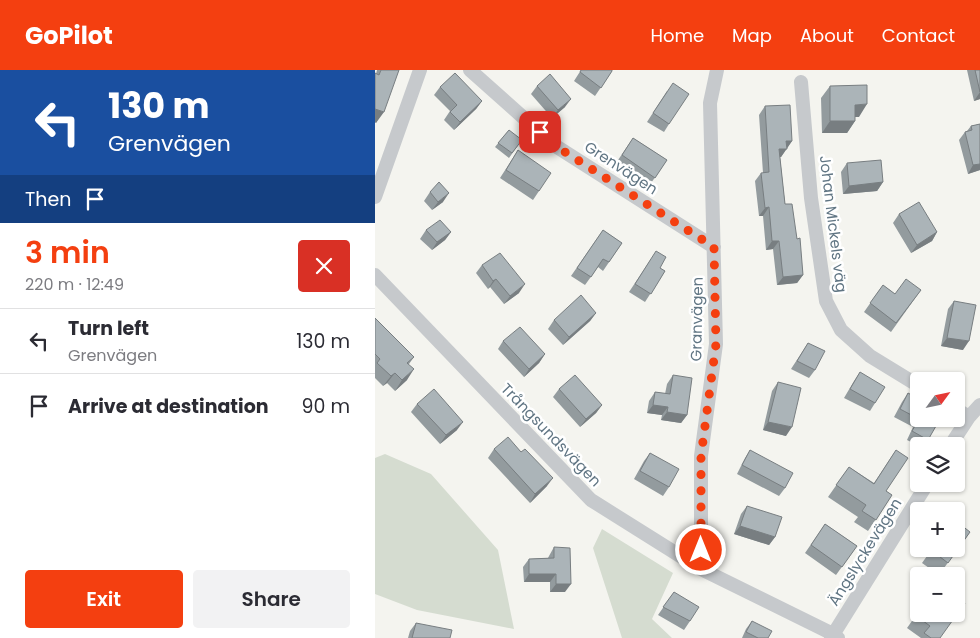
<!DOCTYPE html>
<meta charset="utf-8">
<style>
:root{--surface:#fff;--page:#f2f2f3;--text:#2b2b33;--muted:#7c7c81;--line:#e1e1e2;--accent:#f43f10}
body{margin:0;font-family:Poppins,sans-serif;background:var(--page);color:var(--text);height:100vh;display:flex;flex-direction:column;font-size:19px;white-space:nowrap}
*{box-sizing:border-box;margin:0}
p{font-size:16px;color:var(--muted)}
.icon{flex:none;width:28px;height:28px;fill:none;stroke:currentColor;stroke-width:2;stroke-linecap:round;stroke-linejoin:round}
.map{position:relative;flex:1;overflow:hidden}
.side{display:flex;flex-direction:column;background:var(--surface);width:375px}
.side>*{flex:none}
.hud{background:#1a4fa0;color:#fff;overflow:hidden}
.needle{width:32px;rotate:57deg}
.fabs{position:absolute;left:535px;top:302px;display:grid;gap:10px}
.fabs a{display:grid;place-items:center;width:55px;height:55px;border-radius:5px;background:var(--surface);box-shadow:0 1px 4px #0004;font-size:25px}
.pin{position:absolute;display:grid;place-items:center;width:42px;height:42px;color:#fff;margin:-21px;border-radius:10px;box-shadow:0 2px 8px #0006}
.me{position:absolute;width:55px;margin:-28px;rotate:0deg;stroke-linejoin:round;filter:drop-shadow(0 0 4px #0008)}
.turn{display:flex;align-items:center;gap:18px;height:105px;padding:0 25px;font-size:22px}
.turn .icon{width:65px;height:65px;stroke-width:2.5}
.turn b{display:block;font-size:35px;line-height:42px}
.then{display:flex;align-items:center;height:48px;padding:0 25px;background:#0003;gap:10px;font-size:19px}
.round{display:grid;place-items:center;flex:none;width:52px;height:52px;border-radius:5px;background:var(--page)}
.headline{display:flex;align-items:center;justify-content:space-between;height:85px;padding:0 25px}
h1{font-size:30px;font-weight:600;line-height:38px;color:var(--accent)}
.button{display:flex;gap:10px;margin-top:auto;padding:10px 25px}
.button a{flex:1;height:58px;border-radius:5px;background:var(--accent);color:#fff;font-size:20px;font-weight:600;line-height:58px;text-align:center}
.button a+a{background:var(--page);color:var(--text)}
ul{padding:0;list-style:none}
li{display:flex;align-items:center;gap:15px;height:65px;padding:0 25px;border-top:1px solid var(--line)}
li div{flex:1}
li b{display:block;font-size:19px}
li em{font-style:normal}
header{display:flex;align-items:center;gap:30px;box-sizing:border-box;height:70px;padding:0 25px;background:var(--accent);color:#fff}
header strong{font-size:24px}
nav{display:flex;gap:28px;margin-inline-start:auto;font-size:18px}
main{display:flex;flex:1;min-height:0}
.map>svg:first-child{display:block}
.green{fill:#d5dcd0}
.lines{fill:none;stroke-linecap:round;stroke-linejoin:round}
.minor{stroke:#c6c9cc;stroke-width:14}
.wall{fill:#939b9e}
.shaded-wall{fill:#787e81}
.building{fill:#abb4b8;stroke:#787e81}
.route{stroke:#f43f10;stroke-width:9;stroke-dasharray:0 16.2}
.labels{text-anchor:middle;stroke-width:5;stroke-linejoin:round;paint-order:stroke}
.street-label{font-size:15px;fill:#607583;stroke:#fff}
</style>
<header>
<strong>GoPilot</strong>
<nav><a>Home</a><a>Map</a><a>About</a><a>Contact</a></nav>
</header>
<main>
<section class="side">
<div class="hud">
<div class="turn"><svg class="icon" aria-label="left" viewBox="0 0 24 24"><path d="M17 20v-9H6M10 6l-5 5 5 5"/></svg><div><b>130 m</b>Grenvägen</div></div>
<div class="then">Then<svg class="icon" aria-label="arrive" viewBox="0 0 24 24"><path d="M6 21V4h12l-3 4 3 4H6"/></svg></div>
</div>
<div class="headline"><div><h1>3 min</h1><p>220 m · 12:49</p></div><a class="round" style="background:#d93025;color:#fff"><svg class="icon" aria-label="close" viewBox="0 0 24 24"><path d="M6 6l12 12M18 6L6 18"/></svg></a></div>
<ul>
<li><svg class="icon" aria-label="left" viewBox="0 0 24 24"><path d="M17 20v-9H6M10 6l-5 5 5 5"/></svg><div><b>Turn left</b><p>Grenvägen</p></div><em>130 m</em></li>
<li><svg class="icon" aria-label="arrive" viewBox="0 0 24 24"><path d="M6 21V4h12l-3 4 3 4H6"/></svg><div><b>Arrive at destination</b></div><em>90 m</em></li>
</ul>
<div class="button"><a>Exit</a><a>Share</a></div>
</section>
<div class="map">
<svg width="605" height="568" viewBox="0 0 605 568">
<rect width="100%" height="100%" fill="#f4f4ef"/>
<!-- green -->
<path class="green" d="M10,384l46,20 67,76 16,79 -97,-19 -42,-16v-136z
M227,459l71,44 -21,46 20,19h-50l-29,-90z"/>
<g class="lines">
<!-- minor -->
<path class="minor" d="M95,0l84,75 160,102
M426,12l10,116 15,103 15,29 29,26 49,30
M0,127l45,-127
M0,205l216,225 110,69 132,65 5,4
M581,339l13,8
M575,376l19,-29 11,-12
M326,499v-113l15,-112 -6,-241 7,-33
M456,568l96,-154"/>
</g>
<!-- wall -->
<path class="wall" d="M2,0h22l-23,53 -1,-1v-49l1,1z
M206,0l31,1 -17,25 -21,-15z
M592,0h13v29l-6,2z
M162,16l28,21 -13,11 -21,-24z
M455,16l29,31h-4v4l-8,12h-25l-1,-35z
M65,17l42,14 -6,8 -22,21 -10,-10 6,-9 -16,-16z
M292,21l2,33 -5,8 -17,-10z
M390,36l27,35 -11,16h-1l5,47 12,35 6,36 -6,8 -20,2 -4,-36 -7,1 -3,-34h-4l-4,-35 6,-8h2l-4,-58z
M605,54v46l-12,4 -9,-34 6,-8 2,-1 4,-5z
M134,60l10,14 -10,14 -14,-11z
M258,68l34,22 -18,26 -33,-23z
M143,80l21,41 -6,9 -33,-22z
M472,93l36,19 -6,9 -34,3 -2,-22z
M55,122l13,10 -11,8 -8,-9z
M524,144l38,18 -5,9 -21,12 -18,-30z
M51,160l25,2 -6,8 -13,10 -12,-11z
M228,160l19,13 -19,28 -5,-4 -13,18 -14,-9z
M276,189l9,9 5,3 -20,31 -16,-10z
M107,195l37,28 -15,11 -14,-17 -2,2 -12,-16z
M508,215l12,9 26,-4 -30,42 -27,-20z
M579,231l9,49 -22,-4 7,-37z
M221,243l-6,8 -27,24 -15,-16 6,-9z
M0,248l39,39 -5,7 -2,16 -12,11 -8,-8 -4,3 -8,-8z
M128,271l42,13 -6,9 -15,14 -26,-28z
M433,273l7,27 -6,8 -18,-9z
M485,302l15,31 -5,8 -26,-13 10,-17z
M298,305l14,40 -6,8 -20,-3 1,-5 -15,-2 2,-12 6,-9 10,2 2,-10z
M403,312l8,54 -23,-6 9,-39z
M184,319l43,16 -6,8 -16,14 -27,-30z
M533,323l20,47 -4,6h-5l-12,-6 6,-13 -19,-10 8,-15z
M42,334l40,26 -17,14 -29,-32z
M119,379l53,37 -17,17 -42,-45z
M375,380l35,38 -6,8 -42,-22 8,-16z
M521,380l-10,41 6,4 -24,36 -14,-9 4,-5 -30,-20 21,-30 25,16z
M275,383l19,34 -6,9 -29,-17 10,-18z
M372,436l28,31 -6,8 -35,-11 7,-20z
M450,454l32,22 -21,29 -31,-22z
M595,462l-31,43 -17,-12 10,-14z
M179,477l11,45h-15v-10h-26l-1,-15 6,-8 19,-1 1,-2z
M299,522l16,29 -6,9 -26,-15z
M544,541l21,27h-19l-14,-10z
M377,551l16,17h-26l4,-9z
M41,553l34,15h-42l2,-7z"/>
<!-- shaded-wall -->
<path class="shaded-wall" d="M605,22v7l-6,2z
M196,29l-6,8 -13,11 6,-8z
M107,31l-6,8 -22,21 6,-8z
M492,34l-8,13h-12l8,-12z
M0,39l9,3 -8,11 -1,-1z
M455,51h25l-8,12h-25z
M411,71h6l-11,16h-8l6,-8z
M605,94v6l-12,4 5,-9z
M508,112l-6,9 -34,3 6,-8z
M74,123l-6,9 -11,8 6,-8z
M394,137l-6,9h-4l6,-8z
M76,162l-6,8 -13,10 5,-8z
M562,162l-5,9 -21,12 6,-8z
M397,171h7l-6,8 -7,1z
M428,205l-6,8 -20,2 6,-8z
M121,209l-6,8 -2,2 5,-8z
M150,214l-6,9 -15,11 6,-8z
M221,243l-6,8 -27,24 6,-8z
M572,268l22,3 -6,9 -22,-4z
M170,284l-6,9 -15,14 5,-8z
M39,299l-7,11 -12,11 7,-11z
M20,303l-8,10 -4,3 8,-10z
M227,335l-6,8 -16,14 6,-8z
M278,335l15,2 -6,8 -15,-2z
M292,342l20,3 -6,8 -20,-3z
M88,352l-6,8 -17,14 6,-9z
M393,352l24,5 -6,9 -23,-6z
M178,408l-6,8 -17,17 5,-9z
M365,456l35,11 -6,8 -35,-11z
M154,504h27l-6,8h-26z
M181,514h15l-6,8h-15z"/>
<!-- building -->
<path class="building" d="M6,0h18l-15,42 -9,-3v-36l4,2z
M206,0h31v1l-11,17 -21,-16z
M600,0h5v22z
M80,3l27,28 -22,21 -10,-10 7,-7 -17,-18z
M175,4l21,25 -13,11 -21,-24z
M298,13l16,11 -20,30 -16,-11z
M492,15v19l-12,1v16h-25v-35z
M415,35l2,36h-6l1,8h-8l6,55h7l5,35 3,-1 3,37 -20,2 -4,-36h-7l-3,-34 -4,1 -4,-35 8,-1 -4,-66z
M605,54v40l-7,1 -8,-33 7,-2 -1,-4z
M134,60l13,10 -10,13 -14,-10z
M258,68l34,22 -12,18 -33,-23z
M143,80l33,23 -12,18 -33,-21z
M506,90l2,22 -34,4 -2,-23z
M64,112l10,11 -11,9 -8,-10z
M544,132l18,30 -20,13 -18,-31z
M65,150l11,12 -14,10 -11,-12z
M228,160l19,13 -13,19 -6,-3 -12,18 -14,-9z
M281,181l10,6 -6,11 5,3 -14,23 -16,-10z
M125,183l25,31 -15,12 -14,-17 -3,2 -11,-16z
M531,209l15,11 -25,33 -26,-20 13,-18 12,9z
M206,225l15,18 -27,24 -15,-17z
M579,231l22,4 -7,36 -22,-3z
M0,248l39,39 -7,6 7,6 -12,11 -7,-7 -4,3 -14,-13 3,-4 -5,-5z
M145,257l25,27 -16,15 -26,-28z
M433,273l17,8 -10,19 -18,-9z
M485,302l25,15 -10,16 -25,-14z
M200,305l27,30 -16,14 -27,-30z
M298,305l19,3 -5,37 -20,-3 1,-5 -15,-2 2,-13 15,2z
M403,312l23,6 -9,39 -24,-5z
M59,319l29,33 -17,13 -29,-31z
M533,323l11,6v20h21l-12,21 -16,-9 7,-12 -19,-10z
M133,367l13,15 4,-3 28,29 -18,16 -41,-45z
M375,380l43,23 -8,15 -43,-23z
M521,380l12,8 -22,33 6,4 -16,25 -14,-9 4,-6 -30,-20 13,-18 25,17z
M275,383l29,16 -10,18 -29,-16z
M372,436l35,11 -7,20 -35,-11z
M581,451l14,11 -22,31 -17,-13 1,-1h24z
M450,454l32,22 -15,21 -31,-22z
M179,477l16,1 1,36h-15v-10h-27v-15l25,-1z
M299,522l25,15 -9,14 -27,-14z
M581,527l9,6 -25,35h-9l-7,-5 6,-7 -15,-11 4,-4v3h37z
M377,551l20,10 -4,7h-10l-12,-6z
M41,553l36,7 -2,8h-38z"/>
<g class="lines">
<!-- route -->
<path class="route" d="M165,62l14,13 160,102 2,97 -15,112v94"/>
</g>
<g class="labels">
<!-- street labels -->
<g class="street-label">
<text transform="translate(246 98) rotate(33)" y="5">Grenvägen</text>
<text transform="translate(458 154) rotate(83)" y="5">Johan Mickels väg</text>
<text transform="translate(322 249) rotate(-89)" y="5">Granvägen</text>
<text transform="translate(176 365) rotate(46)" y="5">Trångsundsvägen</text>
<text transform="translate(490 482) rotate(-58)" y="5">Ängslyckevägen</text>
</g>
</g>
</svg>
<div class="fabs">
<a><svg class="needle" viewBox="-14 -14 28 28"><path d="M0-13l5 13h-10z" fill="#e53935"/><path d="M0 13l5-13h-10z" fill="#7c7c81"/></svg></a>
<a><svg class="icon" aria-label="layers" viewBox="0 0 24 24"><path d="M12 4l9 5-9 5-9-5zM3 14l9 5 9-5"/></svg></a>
<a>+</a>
<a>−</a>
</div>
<div class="pin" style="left:165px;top:62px;background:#d93025"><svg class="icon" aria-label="arrive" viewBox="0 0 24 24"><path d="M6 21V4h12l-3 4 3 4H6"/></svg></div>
<svg class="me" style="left:326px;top:480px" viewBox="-20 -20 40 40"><circle r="17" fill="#f43f10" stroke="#fff" stroke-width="3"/><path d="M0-11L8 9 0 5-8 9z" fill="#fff"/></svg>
</div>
</main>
